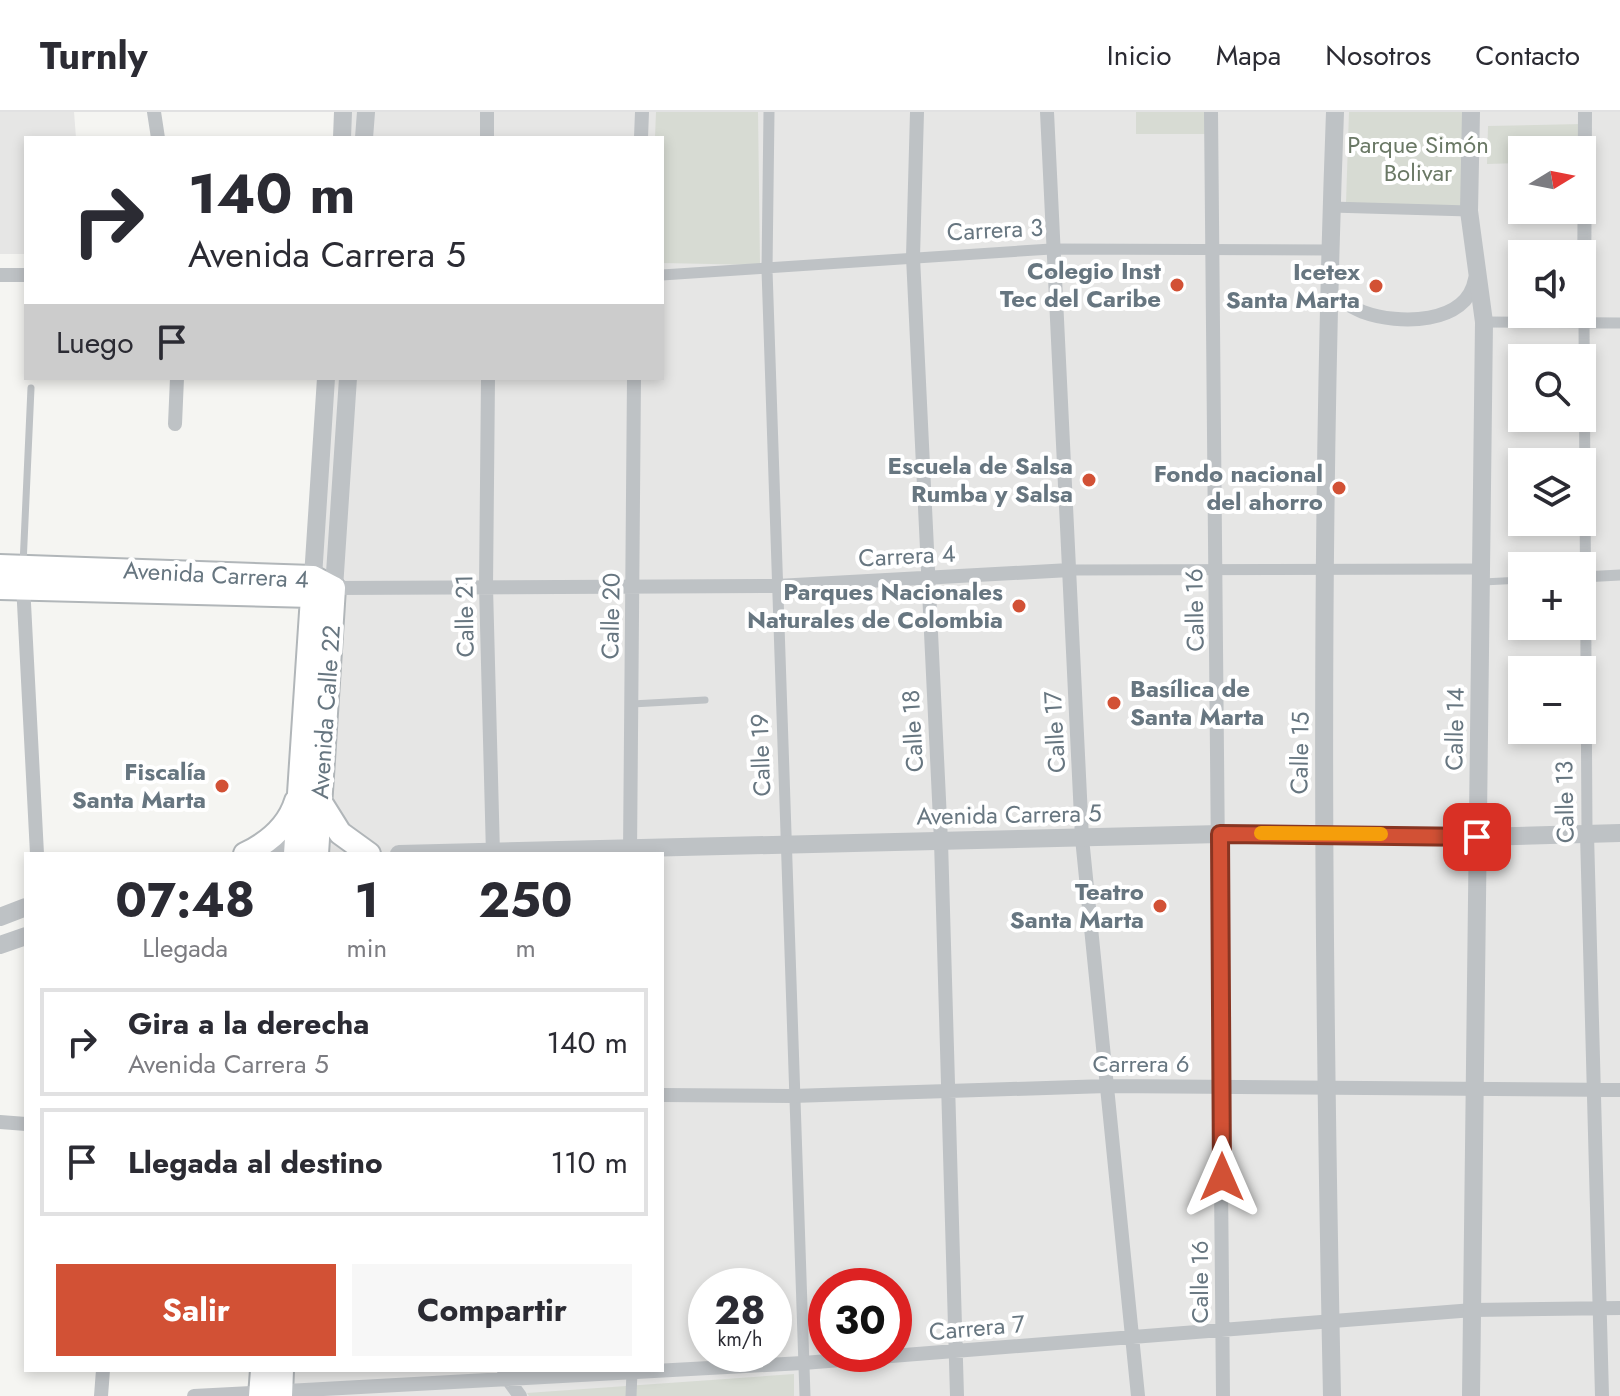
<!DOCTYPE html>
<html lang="es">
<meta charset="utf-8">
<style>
:root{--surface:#fff;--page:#f7f7f7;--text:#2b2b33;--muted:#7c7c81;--line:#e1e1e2;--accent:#d25135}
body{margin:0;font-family:Jost,sans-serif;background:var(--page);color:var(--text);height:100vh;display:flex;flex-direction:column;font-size:30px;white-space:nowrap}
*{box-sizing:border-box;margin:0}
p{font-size:26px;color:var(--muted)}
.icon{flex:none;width:44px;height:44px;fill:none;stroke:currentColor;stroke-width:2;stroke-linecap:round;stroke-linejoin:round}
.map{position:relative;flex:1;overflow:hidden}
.side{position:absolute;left:24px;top:740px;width:640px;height:520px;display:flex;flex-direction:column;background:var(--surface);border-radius:0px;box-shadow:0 4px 12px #0003}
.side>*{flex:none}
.hud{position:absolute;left:24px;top:24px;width:640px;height:244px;border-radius:0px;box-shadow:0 4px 12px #0003;background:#fff;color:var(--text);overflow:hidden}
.needle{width:52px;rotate:80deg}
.tools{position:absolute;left:1508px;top:24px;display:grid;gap:16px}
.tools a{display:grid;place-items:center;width:88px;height:88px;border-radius:0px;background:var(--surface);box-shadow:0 4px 12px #0003;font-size:40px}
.speed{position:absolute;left:688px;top:1156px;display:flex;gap:16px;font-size:40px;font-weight:700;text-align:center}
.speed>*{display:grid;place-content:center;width:104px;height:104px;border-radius:50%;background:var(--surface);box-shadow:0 4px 12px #0003;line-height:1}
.speed small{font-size:20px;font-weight:400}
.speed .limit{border:12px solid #d22;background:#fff;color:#111}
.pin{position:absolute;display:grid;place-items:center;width:68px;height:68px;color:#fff;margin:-34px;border-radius:16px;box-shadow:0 4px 12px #0006}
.me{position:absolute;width:88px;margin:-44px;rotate:0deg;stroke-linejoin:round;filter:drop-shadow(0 0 6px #0008)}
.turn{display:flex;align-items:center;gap:28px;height:168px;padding:0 32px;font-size:36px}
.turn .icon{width:104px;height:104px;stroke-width:2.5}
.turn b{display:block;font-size:56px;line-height:68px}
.then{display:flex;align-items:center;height:76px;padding:0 32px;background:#0003;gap:16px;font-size:30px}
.eta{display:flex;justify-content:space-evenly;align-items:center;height:136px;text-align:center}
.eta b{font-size:48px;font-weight:700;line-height:56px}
.cta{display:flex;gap:16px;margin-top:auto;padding:16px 32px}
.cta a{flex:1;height:92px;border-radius:0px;background:var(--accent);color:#fff;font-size:32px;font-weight:700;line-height:92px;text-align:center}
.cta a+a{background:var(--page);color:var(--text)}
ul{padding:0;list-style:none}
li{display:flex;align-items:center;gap:24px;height:108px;margin:0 16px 12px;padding:0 16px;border:4px solid var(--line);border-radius:0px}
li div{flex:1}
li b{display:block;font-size:30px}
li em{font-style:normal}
header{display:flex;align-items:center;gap:48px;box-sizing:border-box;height:112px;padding:0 40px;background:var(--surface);border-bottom:2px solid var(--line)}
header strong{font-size:38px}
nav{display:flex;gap:44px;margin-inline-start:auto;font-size:28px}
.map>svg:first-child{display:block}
.built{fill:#e6e6e5;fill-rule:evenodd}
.green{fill:#d7dbd3}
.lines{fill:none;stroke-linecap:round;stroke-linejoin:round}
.secondary-casing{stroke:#b1b6b9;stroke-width:26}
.service{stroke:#bec2c5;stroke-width:7}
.pedestrian{stroke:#bec2c5;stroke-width:11}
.minor{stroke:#bec2c5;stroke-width:14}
.tertiary{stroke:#bec2c5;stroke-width:18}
.secondary{stroke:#fff;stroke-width:22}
.route-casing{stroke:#883522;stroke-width:20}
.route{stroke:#d25135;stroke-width:14}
.slow{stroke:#f59e0b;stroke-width:14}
.poi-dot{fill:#d25135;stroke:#fff;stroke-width:3}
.labels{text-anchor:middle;stroke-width:8;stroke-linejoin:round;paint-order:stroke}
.park-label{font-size:24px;fill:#6a7865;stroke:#fff}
.street-label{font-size:24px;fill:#677680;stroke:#fff}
.poi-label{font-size:24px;font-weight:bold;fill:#677680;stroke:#fff;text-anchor:end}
</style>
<header>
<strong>Turnly</strong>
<nav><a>Inicio</a><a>Mapa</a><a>Nosotros</a><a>Contacto</a></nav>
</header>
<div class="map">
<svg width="1620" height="1284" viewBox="0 0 1620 1284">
<rect width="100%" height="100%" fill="#f5f5f2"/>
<!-- built -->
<path class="built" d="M0,0h74l2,26h-50v116h-26z
M343,0h1277v1284h-1356l2,-26h396v-516h-362l28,-476h334v-240h-321zM1522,38h60v60h-60zM1522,142h60v60h-60zM1522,246h60v60h-60zM1522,350h60v60h-60zM1522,454h60v60h-60zM1522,558h60v60h-60zM706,1174h68v68h-68zM826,1174h68v68h-68z"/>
<!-- green -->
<path class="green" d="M656,0h102l2,153 -98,-2v-125h-7z
M1136,0h71v22h-71z
M1349,0h118l-3,96 -118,-5z
M1582,12v26h-60v13l-35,1 1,-38z
M794,1262v22h-265l-2,-3z"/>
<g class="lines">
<!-- secondary casing -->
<g class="secondary-casing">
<path id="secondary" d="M0,454l313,11 21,11
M0,476l312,8 22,-8
M320,689l20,32 29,21
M245,742c23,-11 43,-27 51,-53
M295,742l18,-272
M317,742l17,-266
M260,1284l2,-26
M281,1284l1,-26"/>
</g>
<!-- service -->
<path class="service" d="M23,453l8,-177
M1483,470l39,-2
M632,592l73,-4"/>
<!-- pedestrian -->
<path class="pedestrian" d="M769,0l-2,158 38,1126
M1331,95l138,4
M662,163l389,-26 280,1
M1484,210l136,1
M1584,211l3,511
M1070,458l413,-1
M1583,465l37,-2
M631,1284l1,-24"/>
<!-- minor -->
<path class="minor" d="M154,0l4,26
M487,0v26
M917,0l-4,145 28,584 16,555
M1047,0l35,726 56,558
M1211,0l12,1284
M641,26l1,-26
M0,163h26
M1329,182c11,6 22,13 34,18 35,13 104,13 112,-33
M1584,211l1,-211
M488,266l-2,209 7,267
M175,312l2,-46
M23,472l14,270
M334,476l443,-2 293,-16
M1587,722l15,562
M630,742l4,-476
M662,983l130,1 315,-10 513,4
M0,1010l26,2
M504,1262l16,22
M101,1284l2,-26
M194,1284l609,-33 670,-53 147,-2"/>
<!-- tertiary -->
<path class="tertiary" d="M342,26l1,-26
M364,26l2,-26
M313,465l13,-199
M334,476l14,-210
M249,742l58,-10
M399,742l821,-20 257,3 143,-4
M0,805l26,-10
M0,833l26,-9
M1332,1284c-9,-428 -13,-856 3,-1284
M1471,1284l13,-1074 -15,-111 2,-99"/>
<!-- secondary -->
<use href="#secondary" class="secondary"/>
</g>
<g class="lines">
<!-- route casing -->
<g class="route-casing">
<path id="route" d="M1222,1065l-2,-343 257,3"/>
</g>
<!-- route -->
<use href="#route" class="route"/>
<!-- slow -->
<path class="slow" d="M1261,721l120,1"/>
</g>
<!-- markers -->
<g class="poi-dot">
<circle cx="1177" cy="173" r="8"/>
<circle cx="1376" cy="174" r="8"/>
<circle cx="1089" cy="368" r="8"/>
<circle cx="1339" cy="376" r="8"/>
<circle cx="1019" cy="494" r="8"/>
<circle cx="1114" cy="591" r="8"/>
<circle cx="222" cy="674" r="8"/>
<circle cx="1160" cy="794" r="8"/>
</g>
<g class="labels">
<!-- park labels -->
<g class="park-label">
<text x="1418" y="41">Parque Simón<tspan x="1418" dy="28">Bolivar</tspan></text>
</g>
<!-- street labels -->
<g class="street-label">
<text transform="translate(995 118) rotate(-3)" y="8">Carrera 3</text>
<text transform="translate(907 444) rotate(-3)" y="8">Carrera 4</text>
<text transform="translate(216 463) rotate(3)" y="8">Avenida Carrera 4</text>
<text transform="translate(1195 498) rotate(-91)" y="8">Calle 16</text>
<text transform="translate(465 504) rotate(-91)" y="8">Calle 21</text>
<text transform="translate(611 504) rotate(-89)" y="8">Calle 20</text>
<text transform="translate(326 600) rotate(-86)" y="8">Avenida Calle 22</text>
<text transform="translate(1455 617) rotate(-89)" y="8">Calle 14</text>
<text transform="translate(913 619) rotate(-93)" y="8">Calle 18</text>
<text transform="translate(1055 620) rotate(-93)" y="8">Calle 17</text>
<text transform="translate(1300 641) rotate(-89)" y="8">Calle 15</text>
<text transform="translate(761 643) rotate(-92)" y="8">Calle 19</text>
<text transform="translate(1565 690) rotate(-91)" y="8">Calle 13</text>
<text transform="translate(1009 703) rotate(-1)" y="8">Avenida Carrera 5</text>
<text x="1141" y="960">Carrera 6</text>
<text transform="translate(1200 1170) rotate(-90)" y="8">Calle 16</text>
<text transform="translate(977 1216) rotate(-5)" y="8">Carrera 7</text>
</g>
<!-- poi labels -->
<g class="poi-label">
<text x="1161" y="167">Colegio Inst<tspan x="1161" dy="28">Tec del Caribe</tspan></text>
<text x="1360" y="168">Icetex<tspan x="1360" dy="28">Santa Marta</tspan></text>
<text x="1073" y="362">Escuela de Salsa<tspan x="1073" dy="28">Rumba y Salsa</tspan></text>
<text x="1323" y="370">Fondo nacional<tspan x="1323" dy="28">del ahorro</tspan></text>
<text x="1003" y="488">Parques Nacionales<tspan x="1003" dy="28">Naturales de Colombia</tspan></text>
<text x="1130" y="585" text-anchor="start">Basílica de<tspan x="1130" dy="28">Santa Marta</tspan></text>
<text x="206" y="668">Fiscalía<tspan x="206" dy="28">Santa Marta</tspan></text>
<text x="1144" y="788">Teatro<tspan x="1144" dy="28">Santa Marta</tspan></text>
</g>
</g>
</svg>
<div class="tools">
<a><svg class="needle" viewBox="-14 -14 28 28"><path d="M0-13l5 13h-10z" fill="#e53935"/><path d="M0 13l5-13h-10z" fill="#7c7c81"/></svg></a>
<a><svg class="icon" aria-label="sound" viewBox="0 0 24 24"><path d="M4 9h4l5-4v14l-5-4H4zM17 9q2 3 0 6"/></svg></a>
<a><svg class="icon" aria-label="search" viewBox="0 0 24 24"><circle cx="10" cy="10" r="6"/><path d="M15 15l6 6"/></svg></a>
<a><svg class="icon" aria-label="layers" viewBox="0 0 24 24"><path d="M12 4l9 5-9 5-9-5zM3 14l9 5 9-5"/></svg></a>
<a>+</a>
<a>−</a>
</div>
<div class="speed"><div>28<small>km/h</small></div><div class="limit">30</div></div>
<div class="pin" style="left:1477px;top:725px;background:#d93025"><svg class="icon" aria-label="arrive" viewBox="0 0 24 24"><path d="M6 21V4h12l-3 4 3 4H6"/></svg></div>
<svg class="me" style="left:1222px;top:1065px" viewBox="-20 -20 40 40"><path d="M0-17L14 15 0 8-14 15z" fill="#d25135" stroke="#fff" stroke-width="4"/></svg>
<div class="hud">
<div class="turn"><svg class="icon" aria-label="right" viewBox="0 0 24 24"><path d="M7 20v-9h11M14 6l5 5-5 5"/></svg><div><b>140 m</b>Avenida Carrera 5</div></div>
<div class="then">Luego<svg class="icon" aria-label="arrive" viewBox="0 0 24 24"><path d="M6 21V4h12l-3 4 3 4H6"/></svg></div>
</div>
<section class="side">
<div class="eta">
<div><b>07:48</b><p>Llegada</p></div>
<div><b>1</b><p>min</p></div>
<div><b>250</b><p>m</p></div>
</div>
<ul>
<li><svg class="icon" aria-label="right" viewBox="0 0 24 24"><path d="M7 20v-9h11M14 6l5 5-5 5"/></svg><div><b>Gira a la derecha</b><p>Avenida Carrera 5</p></div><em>140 m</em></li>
<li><svg class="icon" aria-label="arrive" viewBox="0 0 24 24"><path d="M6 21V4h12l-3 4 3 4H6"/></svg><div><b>Llegada al destino</b></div><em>110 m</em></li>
</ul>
<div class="cta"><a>Salir</a><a>Compartir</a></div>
</section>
</div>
